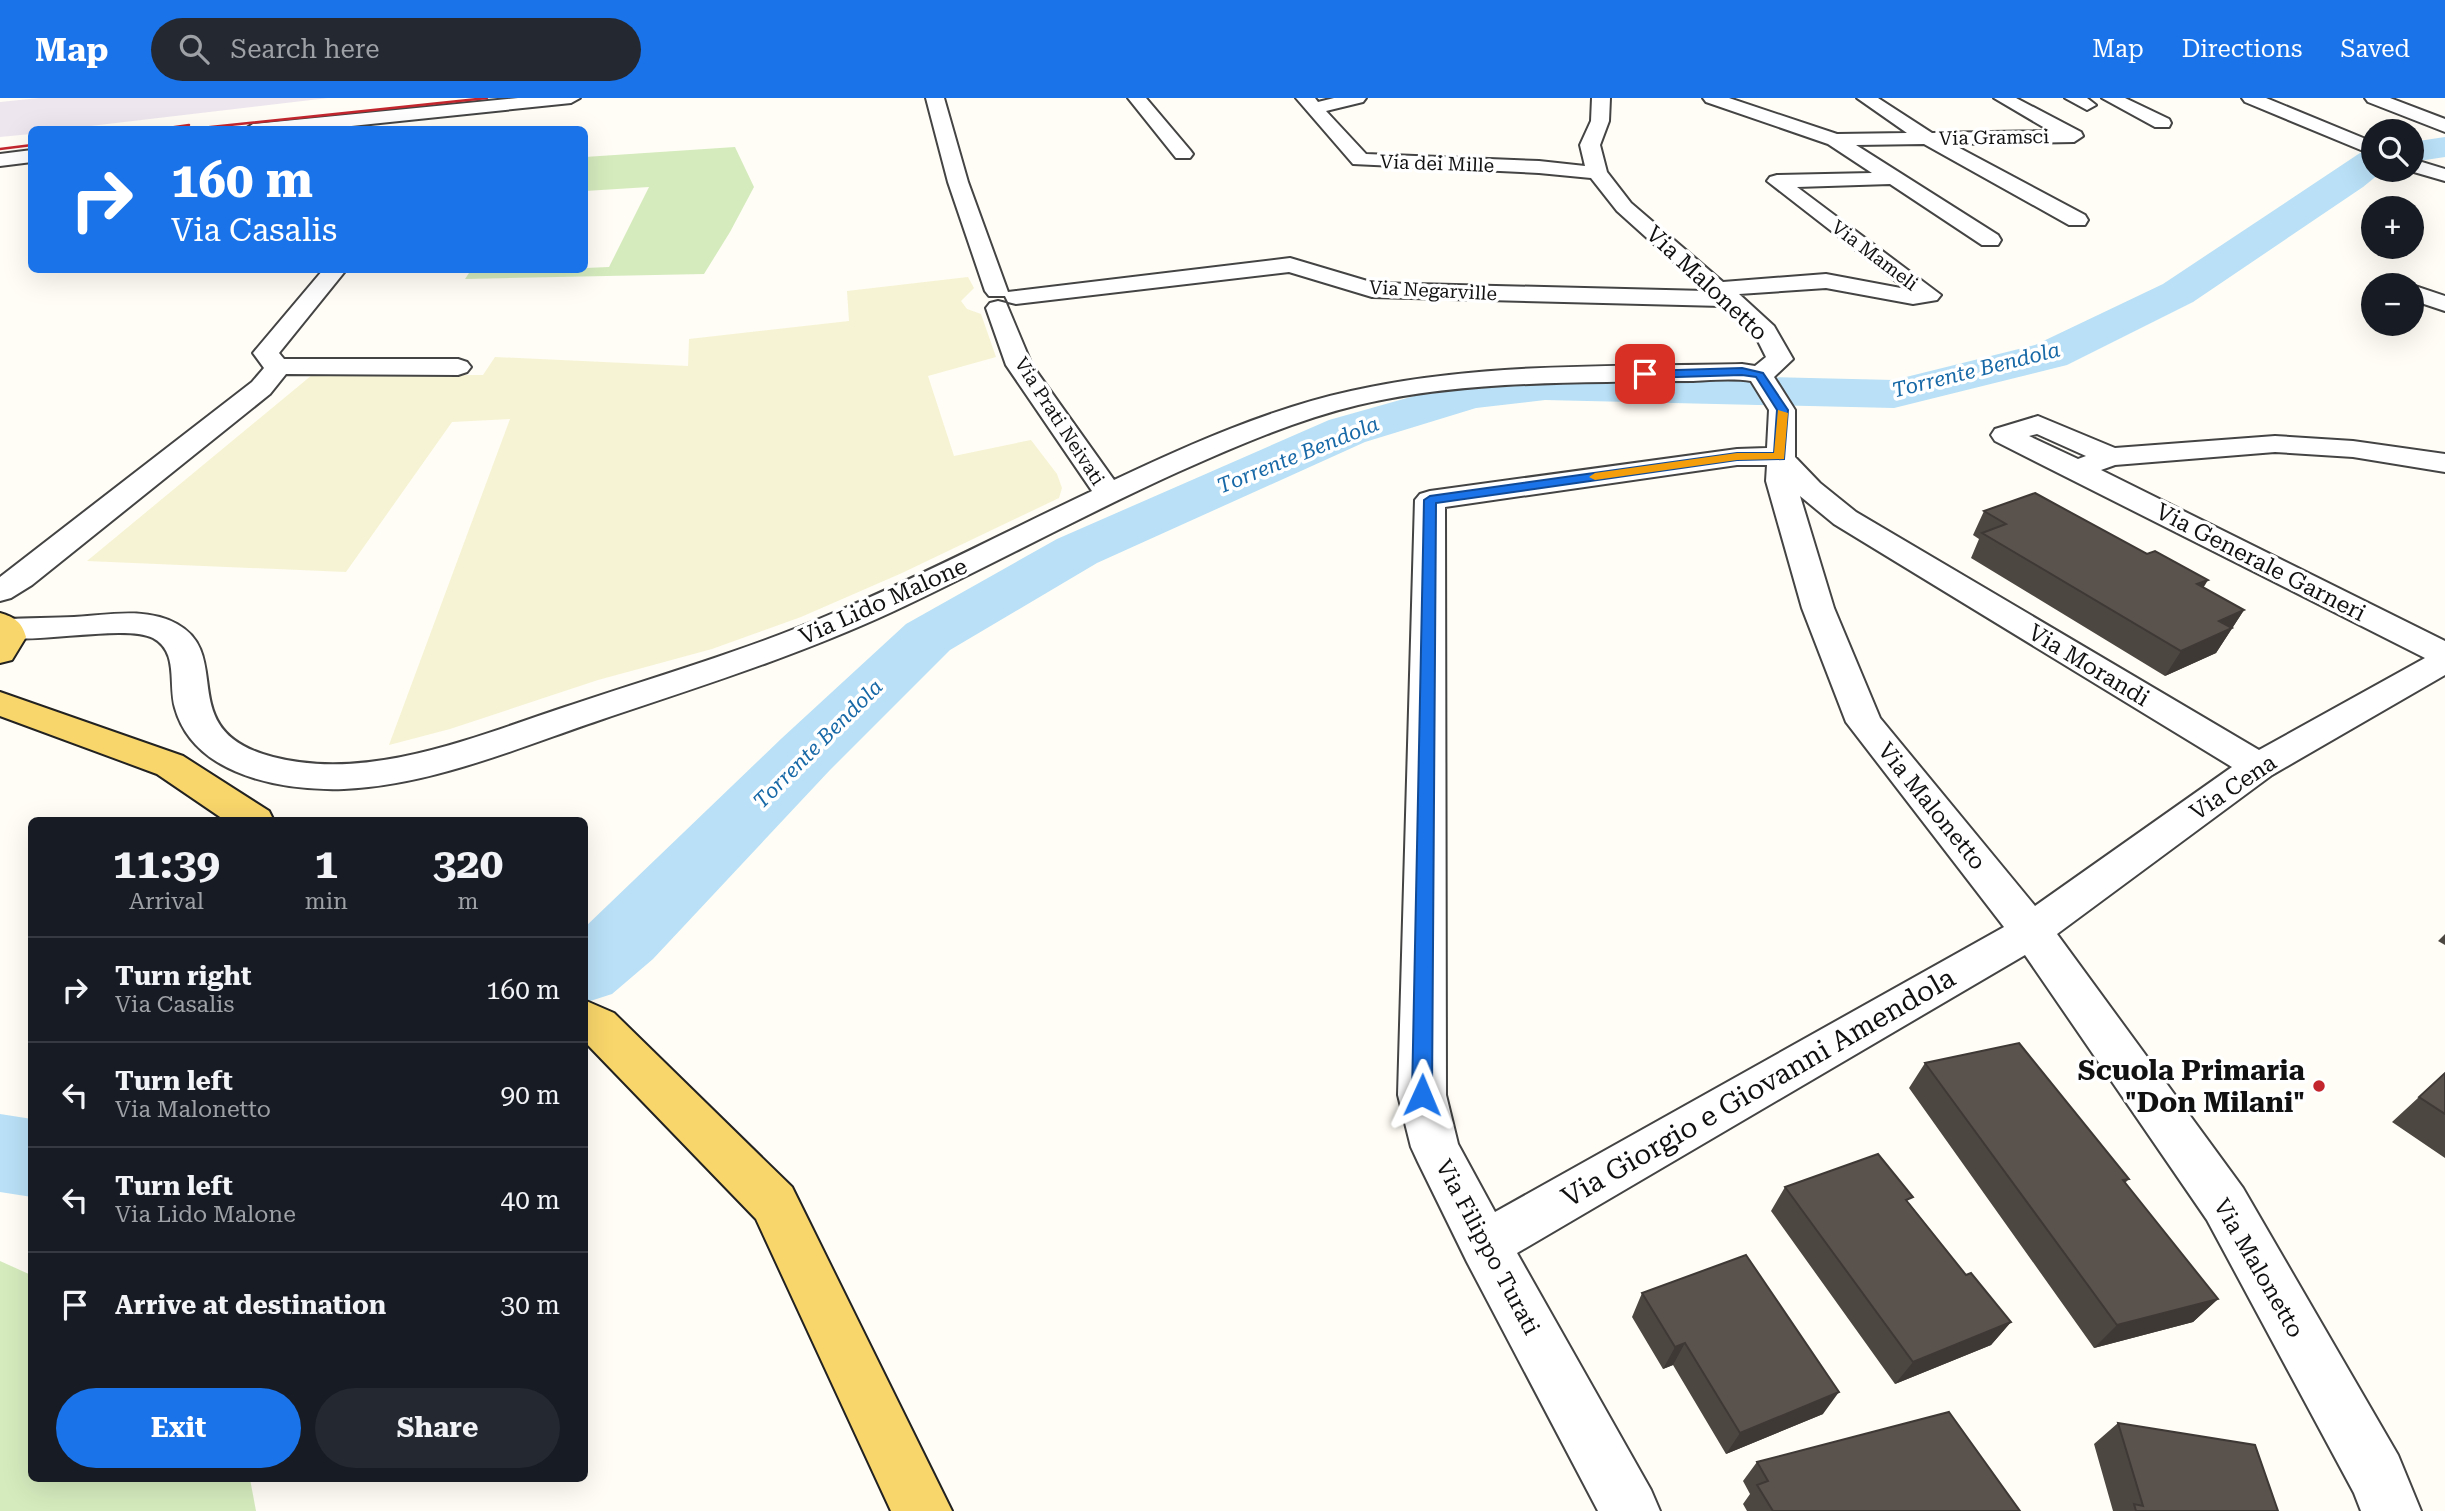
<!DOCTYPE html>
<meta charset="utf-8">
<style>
:root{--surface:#171b24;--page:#242831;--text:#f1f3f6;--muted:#9ea1a6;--line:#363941;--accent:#1a73e8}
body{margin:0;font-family:"Roboto Serif",serif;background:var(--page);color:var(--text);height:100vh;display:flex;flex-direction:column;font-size:26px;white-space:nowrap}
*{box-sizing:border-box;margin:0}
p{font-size:23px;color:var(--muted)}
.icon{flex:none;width:38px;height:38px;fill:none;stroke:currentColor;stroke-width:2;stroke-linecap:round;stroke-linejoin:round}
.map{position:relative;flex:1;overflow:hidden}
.drawer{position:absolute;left:28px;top:719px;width:560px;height:665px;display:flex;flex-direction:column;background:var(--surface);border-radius:10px;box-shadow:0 7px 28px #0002}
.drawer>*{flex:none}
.top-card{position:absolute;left:28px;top:28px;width:560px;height:147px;border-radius:10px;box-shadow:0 7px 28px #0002;background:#1a73e8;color:#fff;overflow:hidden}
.tools{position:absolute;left:2361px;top:21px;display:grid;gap:14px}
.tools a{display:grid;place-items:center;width:63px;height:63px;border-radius:50%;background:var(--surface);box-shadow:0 7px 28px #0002;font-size:35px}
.pin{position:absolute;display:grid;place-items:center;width:60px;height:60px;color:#fff;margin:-30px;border-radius:14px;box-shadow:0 4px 10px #0006}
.me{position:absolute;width:77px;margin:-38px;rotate:1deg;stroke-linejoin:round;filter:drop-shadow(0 0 5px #0008)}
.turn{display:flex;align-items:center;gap:24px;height:147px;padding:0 28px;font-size:32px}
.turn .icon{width:91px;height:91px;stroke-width:2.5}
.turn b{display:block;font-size:49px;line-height:60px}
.eta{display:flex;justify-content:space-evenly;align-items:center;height:119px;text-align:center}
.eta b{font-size:42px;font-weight:700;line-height:49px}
.primary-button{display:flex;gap:14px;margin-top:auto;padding:14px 28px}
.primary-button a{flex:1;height:80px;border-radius:42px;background:var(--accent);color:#fff;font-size:28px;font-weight:700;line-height:80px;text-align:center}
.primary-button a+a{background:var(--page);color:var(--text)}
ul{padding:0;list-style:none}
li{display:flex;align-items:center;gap:21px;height:105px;padding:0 28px;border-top:2px solid var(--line)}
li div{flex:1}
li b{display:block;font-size:26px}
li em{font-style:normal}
header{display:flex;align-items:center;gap:42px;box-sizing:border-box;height:98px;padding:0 35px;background:var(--accent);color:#fff}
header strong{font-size:33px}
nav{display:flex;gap:38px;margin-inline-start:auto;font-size:24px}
.search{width:490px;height:63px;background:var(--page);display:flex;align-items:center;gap:18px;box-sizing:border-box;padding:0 24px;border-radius:38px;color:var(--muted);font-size:26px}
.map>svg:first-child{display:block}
.industrial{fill:#eee6ef}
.farmland{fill:#f6f3d4}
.green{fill:#d5ebbd}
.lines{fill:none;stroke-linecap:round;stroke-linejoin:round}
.river{fill:#b9e0f7;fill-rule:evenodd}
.minor-casing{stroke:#444;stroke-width:4}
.major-casing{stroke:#222;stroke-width:4}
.minor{fill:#fff;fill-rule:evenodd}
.major{fill:#f9d66b;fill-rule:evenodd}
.rail{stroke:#c4262e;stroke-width:2.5}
.wall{fill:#4d4742}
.shaded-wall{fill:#3f3936}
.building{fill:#5a524d;stroke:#3f3936;stroke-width:2}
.route{fill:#1a73e8;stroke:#114b97;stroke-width:2}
.slow{fill:#f59e0b}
.poi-dot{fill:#c4262e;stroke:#fff;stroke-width:2.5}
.labels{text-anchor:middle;stroke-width:7;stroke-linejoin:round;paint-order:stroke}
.far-street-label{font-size:19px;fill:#111;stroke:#fff}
.far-water-label{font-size:21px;font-style:italic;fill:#1768a6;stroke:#fff}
.street-label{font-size:23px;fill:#111;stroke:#fff}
.near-poi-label{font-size:28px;font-weight:bold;fill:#111;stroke:#fff;text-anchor:end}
.near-street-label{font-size:28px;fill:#111;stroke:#fff}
</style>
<header>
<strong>Map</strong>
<div class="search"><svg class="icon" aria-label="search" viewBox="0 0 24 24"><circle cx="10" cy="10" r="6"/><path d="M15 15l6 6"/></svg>Search here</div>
<nav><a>Map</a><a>Directions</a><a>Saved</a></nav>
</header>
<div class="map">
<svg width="2445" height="1413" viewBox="0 0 2445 1413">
<rect width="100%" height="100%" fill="#fffdf5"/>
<!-- industrial -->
<path class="industrial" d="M39,0h289l-263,31 -33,1 -1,4 -31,3v-35z"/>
<!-- farmland -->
<path class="farmland" d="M968,179l6,11 -13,13 6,8 14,5 15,43 -68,19 26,80 77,-16 26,34 5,14 -3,10 -157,75 -101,44 -89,32 -114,31 -148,49 -61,16 121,-326 -58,3 -106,150 -259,-11 225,-186h171l12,-18 193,9 1,-27 160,-18 -2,-30z"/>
<!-- green -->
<path class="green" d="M735,49l19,40 -24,45 -26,42 -239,5 4,-6 140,-6 40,-80 -64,4v-34z
M0,1163l31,14 1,204h218l6,32h-256z"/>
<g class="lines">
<!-- river -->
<path class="river" d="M2445,39v20l-33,5v-20z
M2373,52v20h11l-21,17 -170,115 -126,63 -173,43 -349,-8 -69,8 -111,34 -268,121 -147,87 -120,120 -177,189 -41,35 -28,9v-75l198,-190 124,-114 151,-85 272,-119 142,-40 74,-8 349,8 141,-35 128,-61 197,-131z
M0,1016l32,5v78l-32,-5z"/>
<!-- minor casing -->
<g class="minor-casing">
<path id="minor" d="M518,0h62l-9,5 -258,27h-69l9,-6z
M926,0h18l24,84 40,110 282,-34 84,25 332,8 -89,-80 -26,-33 -52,-5 -186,-9 -57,-66h19l3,4 16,-4h32l-3,4 -37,9 40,43 173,7 46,5 -5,-21 11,-24 1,-23h18l-1,23 -9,24 7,27 24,31 92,79 103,-8 80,15 -139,-108 3,-4 7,-2 95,-2 -44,-29 -122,-42 -3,-4h26l108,36 70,-1 -50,-35h21l54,35 118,-2 -56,-33h22l65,34 2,4 -9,6 -122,2 133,71 3,5 -3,5h-16l-145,-81 -68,1 142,90 3,5 -3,5h-16l-92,-61 -93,3 144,108 -4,5 -24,4 -87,-16 -87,6 35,32 19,33 -19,18 21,33v47l25,26 36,29 403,238 166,-92 -430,-217 -4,-6 4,-6 43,-13 77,32 160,-12 78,5 92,13v18l-92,-15 -78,-5 -160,13 -14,5 344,171v34l-173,100 -215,159 186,254 155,267 23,56h-60l-7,-18 -147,-273 -182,-265 -508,298 134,237 9,21h-62l-131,-249 -49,-100 -7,-15 -13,-52 17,-595 5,-6 10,-3 307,-42 30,-1 2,-38 -18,-29c-19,-3 -39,-1 -58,0 -29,0 -58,0 -86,1 -84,1 -168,4 -249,23 -62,15 -122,41 -180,67 -97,44 -190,95 -286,140 -93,43 -191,74 -289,107 -83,28 -170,66 -259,70 -61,2 -150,-13 -169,-81 -7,-24 4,-56 -22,-70 -27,-14 -116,6 -153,-1v-16l7,-2c22,-1 45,-1 67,-2 34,-2 72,-10 103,7 58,32 -5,107 96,133 97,25 201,-20 292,-50 89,-30 180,-56 266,-93 89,-37 174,-82 261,-123l-86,-126 -20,-57 4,-5 8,-2 8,2 26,62 82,115c76,-36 155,-71 237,-89 129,-29 261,-24 391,-27l13,2 11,-9 -11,-22 -33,-29 -350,-9 -83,-25 -273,32 -8,-2 -3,-6h-16l-4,-5 -37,-109zM2037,336l49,22 -8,3 -49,-23zM1737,367h30l-1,16 36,127 44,114 158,205 -509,285 -37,-68 -12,-49 -1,-588zM1800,398l34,28 398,243 -197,139 -155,-188 -46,-110z
M1128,0h18l44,52 3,4 -3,4h-14z
M2065,0h22l9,7 -9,5z
M2102,0h23l44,21 2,4 -2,4h-14z
M2242,0h24l107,44v13l-128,-53z
M2365,0h25l55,21v13l-77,-30z
M32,52v12l-32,4v-12z
M2412,61l33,10v12l-38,-11h5z
M323,172h23l-67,83 5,6h174l9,3 4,5 -4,5 -9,3 -172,-1 -16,20 -238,191 -21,13 -11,3v-24l252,-195 12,-14 -11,-15z
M2411,187h1l33,11v15l-33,-11z"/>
</g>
<!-- major casing -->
<g class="major-casing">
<path id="major" d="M0,515c14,4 22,9 26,24l-14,23 -12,3z
M0,594l183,64 86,55 5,10h-48l-69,-47 -157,-58z
M584,902l30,13 178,174 160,324h-61l-135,-292 -172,-178z"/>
</g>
<!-- minor -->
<use href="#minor" class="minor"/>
<!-- major -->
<use href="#major" class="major"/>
<!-- rail -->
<path class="rail" d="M154,32l35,-5
M182,32l305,-32
M0,51l32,-4"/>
</g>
<!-- wall -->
<path class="wall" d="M1984,413l219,76 41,23 -28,43 -51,23 -194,-118 8,-19 -6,-4z
M2445,836v11l-7,-4z
M1925,965l204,116 -4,4 93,116 -25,23 -99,26 -185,-260z
M2445,975v85l-53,-36z
M1785,1089l124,16 57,72 45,47 -20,23 -96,39 -124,-173z
M1642,1195l181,121 -97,40 -53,-89 -10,4 -31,-52z
M2118,1325l160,88h-165l-19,-67z
M1757,1364l263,49h-273l-4,-7 7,-10 -7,-13z"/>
<!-- shaded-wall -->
<path class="shaded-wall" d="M2208,482l-15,25 4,-21z
M2244,512l-28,43 -51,23 16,-25 38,-30z
M2218,1201l-25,23 -99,26 23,-23z
M2011,1224l-20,23 -96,39 18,-22z
M1685,1245l-12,22 -10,4 12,-22z
M1839,1294l-16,22 -97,40 14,-21z"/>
<!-- building -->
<path class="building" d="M2035,395l112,61 8,-3 53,29 -11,4 47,26 -25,11 13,7 -51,23 -199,-118 24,-9 -22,-13z
M2019,945l110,136 -6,1 95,119 -101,26 -192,-262z
M2445,975v41l-26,-17z
M1878,1056l35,43 -7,3 60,75 5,-2 40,49 -98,40 -128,-175z
M1746,1157l93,137 -99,41 -55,-90 -10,4 -33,-54z
M1949,1314l71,99h-247l-16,-26 11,-4 -11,-19z
M2118,1325l137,22 23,66h-142l-2,-7 9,2z"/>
<!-- route -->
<path class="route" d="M1742,270l21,5 25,37 -4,49 -47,1 -301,43 -4,592 -3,6 -7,2 -7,-2 -3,-6 12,-595 6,-4 307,-43h37l3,-43 -21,-33 -14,-2 -97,3 -5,-4 5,-3z"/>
<!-- slow -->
<path class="slow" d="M1778,312l10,3 -4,46 -47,1 -142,20 -6,-3 6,-4 142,-20h37z"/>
<!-- markers -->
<circle class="poi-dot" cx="2319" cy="988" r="7"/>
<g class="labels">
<!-- far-street labels -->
<g class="far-street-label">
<text transform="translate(1994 39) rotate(-1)" y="7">Via Gramsci</text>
<text transform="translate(1437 65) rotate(2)" y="7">Via dei Mille</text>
<text transform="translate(1875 157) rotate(37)" y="7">Via Mameli</text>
<text transform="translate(1433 192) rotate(3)" y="7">Via Negarville</text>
<text transform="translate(1060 323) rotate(57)" y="7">Via Prati Neivati</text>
</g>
<!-- far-water labels -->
<g class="far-water-label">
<text transform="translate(1976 272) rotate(-14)" y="7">Torrente Bendola</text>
<text transform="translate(1298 357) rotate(-22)" y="7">Torrente Bendola</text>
<text transform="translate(818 646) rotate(-45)" y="7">Torrente Bendola</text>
</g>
<!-- street labels -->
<g class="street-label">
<text transform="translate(1707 185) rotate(43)" y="8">Via Malonetto</text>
<text transform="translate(2261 464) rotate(27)" y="8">Via Generale Garneri</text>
<text transform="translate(883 503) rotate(-24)" y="8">Via Lido Malone</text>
<text transform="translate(2089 567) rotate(31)" y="8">Via Morandi</text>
<text transform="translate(2233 689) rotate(-34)" y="8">Via Cena</text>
<text transform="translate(1932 708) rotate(51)" y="8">Via Malonetto</text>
<text transform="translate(1488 1149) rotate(62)" y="8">Via Filippo Turati</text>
<text transform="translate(2259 1170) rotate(60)" y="8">Via Malonetto</text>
</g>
<!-- near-poi labels -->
<g class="near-poi-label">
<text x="2305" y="982">Scuola Primaria<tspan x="2305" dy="32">"Don Milani"</tspan></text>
</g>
<!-- near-street labels -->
<g class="near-street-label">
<text transform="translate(1758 989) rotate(-30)" y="10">Via Giorgio e Giovanni Amendola</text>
</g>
</g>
</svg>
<div class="tools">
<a><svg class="icon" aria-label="search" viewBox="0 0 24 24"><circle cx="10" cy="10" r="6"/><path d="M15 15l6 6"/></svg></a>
<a>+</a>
<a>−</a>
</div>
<div class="pin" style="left:1645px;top:276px;background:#d93025"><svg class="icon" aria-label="arrive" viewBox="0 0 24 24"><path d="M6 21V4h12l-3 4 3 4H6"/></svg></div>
<svg class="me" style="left:1422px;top:997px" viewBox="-20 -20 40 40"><path d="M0-17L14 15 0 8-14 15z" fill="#1a73e8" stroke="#fff" stroke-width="4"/></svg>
<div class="top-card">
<div class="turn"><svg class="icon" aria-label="right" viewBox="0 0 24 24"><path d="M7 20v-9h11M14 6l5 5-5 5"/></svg><div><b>160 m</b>Via Casalis</div></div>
</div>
<section class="drawer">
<div class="eta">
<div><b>11:39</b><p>Arrival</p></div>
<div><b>1</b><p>min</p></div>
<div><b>320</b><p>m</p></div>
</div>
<ul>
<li><svg class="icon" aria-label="right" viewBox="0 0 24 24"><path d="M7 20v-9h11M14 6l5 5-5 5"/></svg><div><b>Turn right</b><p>Via Casalis</p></div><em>160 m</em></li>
<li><svg class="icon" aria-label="left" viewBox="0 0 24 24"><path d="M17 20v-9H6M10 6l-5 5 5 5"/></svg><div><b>Turn left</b><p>Via Malonetto</p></div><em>90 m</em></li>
<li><svg class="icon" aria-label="left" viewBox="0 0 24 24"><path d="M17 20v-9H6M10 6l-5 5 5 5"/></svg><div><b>Turn left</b><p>Via Lido Malone</p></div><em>40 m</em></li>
<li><svg class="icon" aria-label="arrive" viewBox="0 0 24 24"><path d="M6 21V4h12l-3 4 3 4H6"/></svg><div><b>Arrive at destination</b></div><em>30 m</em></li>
</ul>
<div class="primary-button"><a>Exit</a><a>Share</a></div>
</section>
</div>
